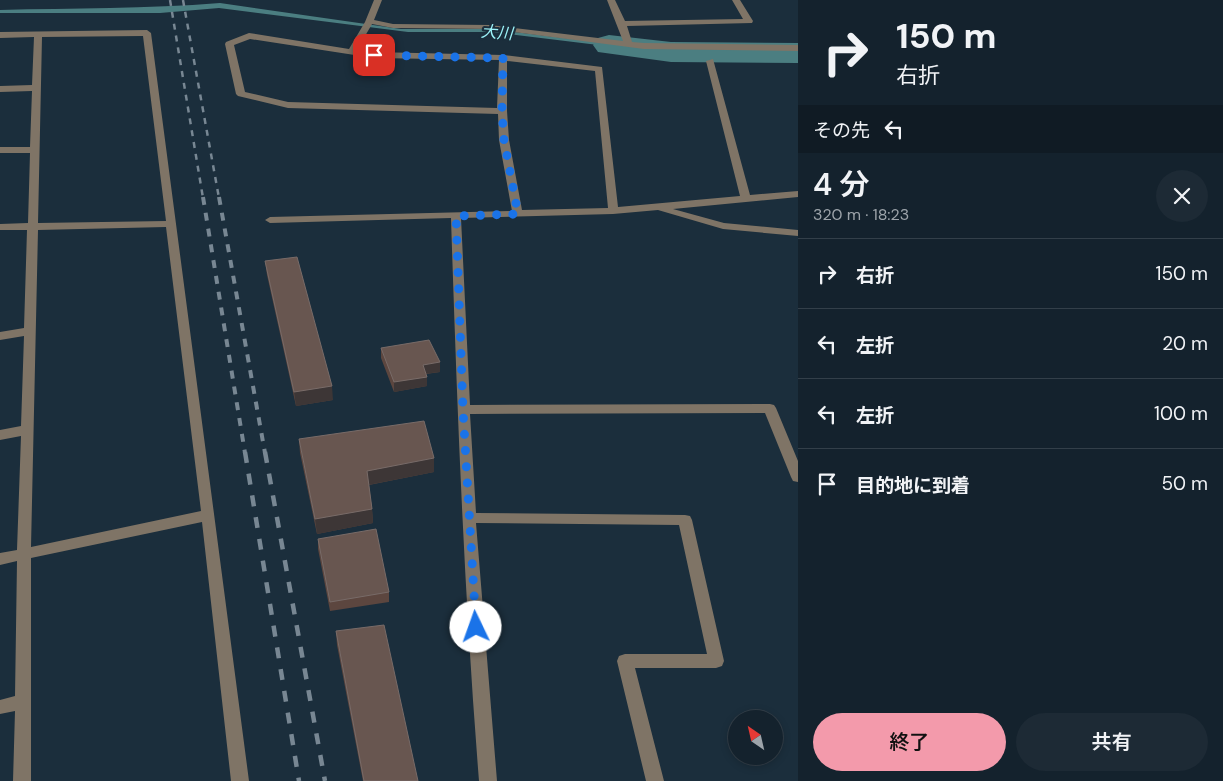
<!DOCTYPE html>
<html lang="ja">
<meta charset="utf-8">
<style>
:root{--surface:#14222d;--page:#1d2a35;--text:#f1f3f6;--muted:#9da4aa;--line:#333f49;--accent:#f39aab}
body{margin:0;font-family:"DM Sans","Noto Sans JP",sans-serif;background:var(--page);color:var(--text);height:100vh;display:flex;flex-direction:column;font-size:19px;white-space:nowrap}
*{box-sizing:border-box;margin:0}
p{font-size:16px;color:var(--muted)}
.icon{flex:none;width:28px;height:28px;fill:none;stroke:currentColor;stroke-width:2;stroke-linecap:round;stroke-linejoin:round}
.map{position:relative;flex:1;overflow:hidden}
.panel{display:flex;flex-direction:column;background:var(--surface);width:425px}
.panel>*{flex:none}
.hud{background:#14222d;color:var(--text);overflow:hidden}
.needle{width:32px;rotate:326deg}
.buttons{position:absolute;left:728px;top:710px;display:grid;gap:10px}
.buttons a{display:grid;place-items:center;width:55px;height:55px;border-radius:50%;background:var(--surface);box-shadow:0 2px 8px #0003,0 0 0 1px var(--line);font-size:25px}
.pin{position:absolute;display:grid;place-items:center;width:42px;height:42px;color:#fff;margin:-21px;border-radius:10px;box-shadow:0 2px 8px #0006}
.me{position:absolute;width:55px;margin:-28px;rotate:357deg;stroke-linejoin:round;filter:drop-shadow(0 0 4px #0008)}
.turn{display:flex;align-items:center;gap:18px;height:105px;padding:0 15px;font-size:22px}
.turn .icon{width:65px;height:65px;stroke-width:2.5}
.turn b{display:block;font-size:35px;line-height:42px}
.then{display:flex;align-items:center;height:48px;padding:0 15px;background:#0003;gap:10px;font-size:19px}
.round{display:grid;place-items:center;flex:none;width:52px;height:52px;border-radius:26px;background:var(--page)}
.summary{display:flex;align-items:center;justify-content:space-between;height:85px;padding:0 15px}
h1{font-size:30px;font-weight:600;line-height:38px}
.cta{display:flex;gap:10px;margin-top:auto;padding:10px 15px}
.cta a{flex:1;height:58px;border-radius:30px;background:var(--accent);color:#111;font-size:20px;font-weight:600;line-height:58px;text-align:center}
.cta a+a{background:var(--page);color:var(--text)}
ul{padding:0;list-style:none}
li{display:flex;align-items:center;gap:15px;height:70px;padding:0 15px;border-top:1px solid var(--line)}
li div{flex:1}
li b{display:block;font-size:19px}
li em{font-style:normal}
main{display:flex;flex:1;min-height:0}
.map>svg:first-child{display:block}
.water{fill:#4b7e81}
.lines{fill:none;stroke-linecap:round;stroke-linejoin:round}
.river{fill:#4b7e81;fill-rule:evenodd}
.minor{fill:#7f7466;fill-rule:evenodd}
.rail-far2{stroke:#788793;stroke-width:2.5;stroke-dasharray:6 6;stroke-linecap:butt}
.rail-far1{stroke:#788793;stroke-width:4;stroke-dasharray:8 8;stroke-linecap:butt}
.rail{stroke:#788793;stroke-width:4.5;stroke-dasharray:11 11;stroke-linecap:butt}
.wall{fill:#5c463f}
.shaded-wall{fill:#3d3636}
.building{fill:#685650;stroke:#786b68}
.route{stroke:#1a73e8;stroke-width:9;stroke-dasharray:0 16.2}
.labels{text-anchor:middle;stroke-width:4.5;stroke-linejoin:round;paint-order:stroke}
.far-water-label{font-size:16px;font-style:italic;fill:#9cf3f9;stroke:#1b2e3c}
</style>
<main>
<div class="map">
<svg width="798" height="781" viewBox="0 0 798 781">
<rect width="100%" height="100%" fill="#1b2e3c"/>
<!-- water -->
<path class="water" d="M220,3l181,26h89l183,22 -1,3 -181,-22h-83l-189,-24 -59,5h-160v-3c73,-2 147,-1 220,-7z"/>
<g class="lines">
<!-- river -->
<path class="river" d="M609,35l62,7 127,1v20l-127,-1 -73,-10 -5,-7 5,-7z"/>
<!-- minor -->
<path class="minor" d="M374,0h8l-8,20 19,4 97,1 133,16 -16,-41h8l10,21 118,-2 -11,-19h8l13,21 -1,2 -125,3 5,16 12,1 154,2v6l-154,-2 -154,-20 -97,-1 -21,-4 -15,26 17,2 129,3 99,12 16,140 122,-11 -34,-135 7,-2 37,136 48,-4v6l-125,12 51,14 74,7v6l-75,-7 -65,-19 -45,4 -152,4 9,187 300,-1 4,1 2,3 22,53v21l-5,-1 -2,-4 -26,-64 -295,1 6,99 209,2 5,1 2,4 32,141 -2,5 -6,2h-81l29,113h-18l-29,-120 2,-5 6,-2h82l-28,-129 -203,-2 21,258h-18c-15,-188 -22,-375 -28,-563l-181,5 -5,-3 5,-3 242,-6 -13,-71 -1,-26 -210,-6 -50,-12 -2,-2 -11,-50 1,-2 23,-9 100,16 16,-27zM250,39l124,19 125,2 -2,48 -209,-6 -43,-10 -11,-47zM507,61l88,10 13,137 -86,2 -13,-70 -2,-29z
M147,30l4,3 98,748h-18l-29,-259 -171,36v223h-18l2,-70 -15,3v-14l15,-4 2,-135 -17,4v-12l17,-3 4,-114 -21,4v-10l21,-4 3,-90 -24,4v-8l24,-4 3,-98h-27v-6l28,-1 2,-70h-30v-6h30l2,-56 -32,1v-6l32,-1 2,-48 -34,1v-6zM143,36l23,185 -128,2 4,-186zM166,227l35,284 -170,36 7,-317z"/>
<!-- rail-far2 -->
<path class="rail-far2" d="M170,0l33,198
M183,0l36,198"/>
<!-- rail-far1 -->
<path class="rail-far1" d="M203,197l42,256
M219,197l46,256"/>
<!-- rail -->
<path class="rail" d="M245,452l54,329
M265,452l60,329"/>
</g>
<!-- wall -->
<path class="wall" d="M265,261l68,139 -37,6 -29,-131z
M381,348l59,24 -14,2 1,12 -33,6 -13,-34z
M299,439l135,33 -65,13 3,24 1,14 -56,11 -17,-81z
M318,539l71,53v10l-59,9 -12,-62z
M336,631l82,150h-55l-26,-136z"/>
<!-- shaded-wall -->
<path class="shaded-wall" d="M440,362v10l-17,2v-9z
M427,377v9l-33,6v-10z
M332,386l1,14 -37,6 -2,-14z
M434,458v14l-66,13 -1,-14z
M372,509l1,14 -56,11 -2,-15z"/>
<!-- building -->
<path class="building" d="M297,257l35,129 -38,6 -29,-131z
M429,340l11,22 -17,3 4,12 -33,5 -13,-34z
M424,421l10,37 -67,13 5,38 -57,10 -16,-80z
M376,529l13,63 -59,10 -12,-63z
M384,625l34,156h-54l-28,-150z"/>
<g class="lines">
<!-- route -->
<path class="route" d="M374,55l129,3 -1,53 2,29 14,74 -62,2 7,194 13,217"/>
</g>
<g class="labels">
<!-- far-water labels -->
<g class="far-water-label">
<text transform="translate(497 32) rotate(4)" y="6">大川</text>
</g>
</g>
</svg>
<div class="buttons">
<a><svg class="needle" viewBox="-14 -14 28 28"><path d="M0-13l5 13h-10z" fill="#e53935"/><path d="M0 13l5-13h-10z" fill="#9da4aa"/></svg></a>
</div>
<div class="pin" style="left:374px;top:55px;background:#d93025"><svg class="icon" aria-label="arrive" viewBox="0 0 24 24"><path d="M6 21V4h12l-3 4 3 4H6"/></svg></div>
<svg class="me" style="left:476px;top:627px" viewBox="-20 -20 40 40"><circle r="19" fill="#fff"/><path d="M0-13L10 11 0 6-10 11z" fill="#1a73e8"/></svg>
</div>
<section class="panel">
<div class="hud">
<div class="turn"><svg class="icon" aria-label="right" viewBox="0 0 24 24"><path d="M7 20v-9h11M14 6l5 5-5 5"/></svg><div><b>150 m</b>右折</div></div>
<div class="then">その先<svg class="icon" aria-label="left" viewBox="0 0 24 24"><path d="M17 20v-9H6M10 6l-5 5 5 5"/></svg></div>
</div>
<div class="summary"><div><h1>4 分</h1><p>320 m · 18:23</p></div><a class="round"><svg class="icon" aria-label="close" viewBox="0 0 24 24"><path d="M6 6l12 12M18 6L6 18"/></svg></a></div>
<ul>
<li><svg class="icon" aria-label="right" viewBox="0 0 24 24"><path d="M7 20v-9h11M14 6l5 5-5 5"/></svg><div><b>右折</b></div><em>150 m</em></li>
<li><svg class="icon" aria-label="left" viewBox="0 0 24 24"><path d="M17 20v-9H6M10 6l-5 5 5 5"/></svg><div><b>左折</b></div><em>20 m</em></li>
<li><svg class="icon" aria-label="left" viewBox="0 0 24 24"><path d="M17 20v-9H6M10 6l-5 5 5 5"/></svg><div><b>左折</b></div><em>100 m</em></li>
<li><svg class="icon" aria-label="arrive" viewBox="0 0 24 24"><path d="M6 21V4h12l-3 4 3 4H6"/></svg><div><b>目的地に到着</b></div><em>50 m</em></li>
</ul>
<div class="cta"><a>終了</a><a>共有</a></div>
</section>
</main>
